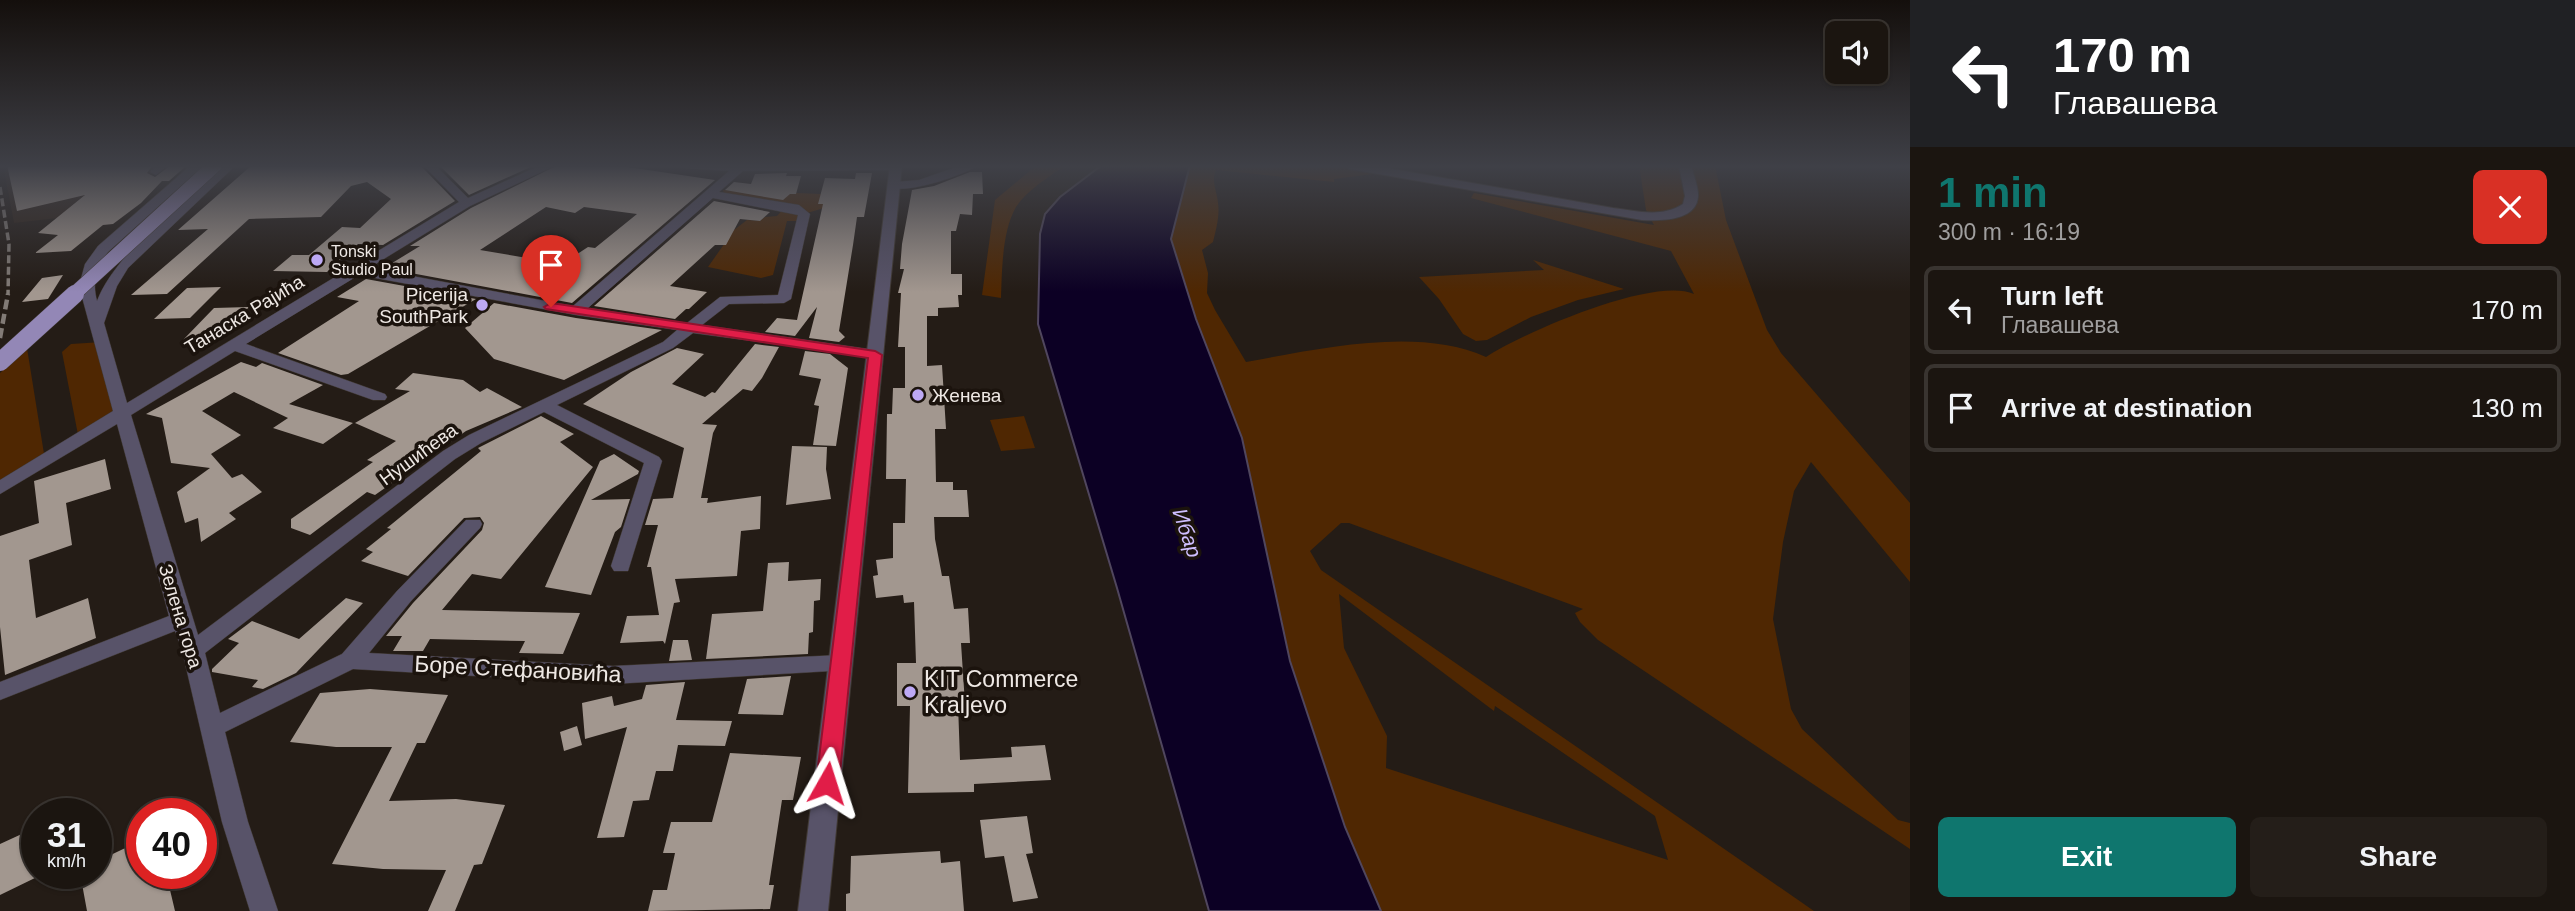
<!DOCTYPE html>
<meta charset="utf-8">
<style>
:root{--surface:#1b1510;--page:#241e19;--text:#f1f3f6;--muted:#a09f9f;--line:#393430;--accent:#0f766e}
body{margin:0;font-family:Arial,sans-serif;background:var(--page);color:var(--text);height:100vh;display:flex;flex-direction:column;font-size:26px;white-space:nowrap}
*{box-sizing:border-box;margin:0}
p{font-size:23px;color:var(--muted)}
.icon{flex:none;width:38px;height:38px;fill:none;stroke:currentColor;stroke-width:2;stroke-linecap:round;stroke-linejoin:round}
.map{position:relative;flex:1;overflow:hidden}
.side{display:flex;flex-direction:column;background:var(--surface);width:665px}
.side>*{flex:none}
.hud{background:#202124;color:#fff;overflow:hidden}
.buttons{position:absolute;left:1825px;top:21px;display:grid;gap:14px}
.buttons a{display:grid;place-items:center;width:63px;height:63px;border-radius:10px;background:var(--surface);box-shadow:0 2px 5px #0004,0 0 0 2px var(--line);font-size:35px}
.speed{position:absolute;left:21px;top:798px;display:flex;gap:14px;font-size:35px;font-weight:700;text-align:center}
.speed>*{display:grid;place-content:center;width:91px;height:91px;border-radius:50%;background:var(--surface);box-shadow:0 2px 5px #0004,0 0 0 2px var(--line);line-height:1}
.speed small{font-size:18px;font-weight:400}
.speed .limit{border:10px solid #d22;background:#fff;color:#111}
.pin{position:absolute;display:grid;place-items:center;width:60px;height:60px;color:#fff;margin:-72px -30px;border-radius:50% 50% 50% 0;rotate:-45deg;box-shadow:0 0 7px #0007}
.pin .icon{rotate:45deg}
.me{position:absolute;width:77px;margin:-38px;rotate:6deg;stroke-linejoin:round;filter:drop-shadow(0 0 5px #0008)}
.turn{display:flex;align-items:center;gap:24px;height:147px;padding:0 28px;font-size:32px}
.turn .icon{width:91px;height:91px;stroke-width:2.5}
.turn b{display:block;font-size:49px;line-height:60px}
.round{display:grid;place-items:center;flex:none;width:74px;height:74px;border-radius:10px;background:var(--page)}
.overview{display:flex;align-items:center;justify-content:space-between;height:119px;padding:0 28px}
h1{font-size:42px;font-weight:700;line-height:52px;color:var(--accent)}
.cta{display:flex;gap:14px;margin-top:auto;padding:14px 28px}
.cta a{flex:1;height:80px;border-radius:10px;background:var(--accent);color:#fff;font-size:28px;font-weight:700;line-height:80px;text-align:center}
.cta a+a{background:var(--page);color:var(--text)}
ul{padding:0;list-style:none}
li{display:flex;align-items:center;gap:21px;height:88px;margin:0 14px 10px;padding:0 14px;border:4px solid var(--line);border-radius:10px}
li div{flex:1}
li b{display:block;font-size:26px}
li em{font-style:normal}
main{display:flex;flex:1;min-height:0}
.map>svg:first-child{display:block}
.built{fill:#302319}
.green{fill:#4f2702;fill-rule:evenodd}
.water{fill:#0c0024;stroke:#50465e;stroke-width:2}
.building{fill:#a2978f;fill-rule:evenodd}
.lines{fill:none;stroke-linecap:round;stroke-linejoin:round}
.minor-casing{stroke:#403933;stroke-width:1}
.tertiary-casing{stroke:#403933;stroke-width:2}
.minor{fill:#585369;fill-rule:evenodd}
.tertiary{fill:#585369;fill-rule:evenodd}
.rail-far1{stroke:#827b76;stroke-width:3.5;stroke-dasharray:8 3.5;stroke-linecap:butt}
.rail{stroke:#827b76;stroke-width:4.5;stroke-dasharray:10 4.5;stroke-linecap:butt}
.primary-bridge-far1-casing{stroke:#403933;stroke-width:15;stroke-linecap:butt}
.primary-bridge-casing{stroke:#403933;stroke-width:19;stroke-linecap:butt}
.primary-bridge-far1{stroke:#9387b6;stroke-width:14}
.primary-bridge{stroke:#9387b6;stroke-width:18}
.route{fill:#e11d48;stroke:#92132f;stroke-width:2}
.poi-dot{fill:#bda9f5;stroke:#1b130d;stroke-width:2.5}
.labels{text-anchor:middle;stroke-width:7;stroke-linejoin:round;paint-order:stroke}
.far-poi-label{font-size:16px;fill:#eee8e4;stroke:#1b130d;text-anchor:start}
.poi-label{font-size:19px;fill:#eee8e4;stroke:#1b130d;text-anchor:end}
.street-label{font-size:19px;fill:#eee8e4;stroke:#1b130d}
.water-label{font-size:21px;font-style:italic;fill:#cebefe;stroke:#1b130d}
.near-street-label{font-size:23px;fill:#eee8e4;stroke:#1b130d}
.near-poi-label{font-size:23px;fill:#eee8e4;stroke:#1b130d;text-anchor:start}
</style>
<main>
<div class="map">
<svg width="1910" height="911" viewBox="0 0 1910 911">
<rect width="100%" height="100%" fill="#241c16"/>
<!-- built -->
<path class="built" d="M3,165h187l-9,7 -77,7 -37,38 -53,6z"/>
<!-- green -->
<path class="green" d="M1037,165h29c-16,11 -39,25 -50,42 -14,24 -14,64 -15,91l-19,-3 13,-95z
M1190,165h189l-6,9 -39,5v3l-118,-12c-5,12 1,21 2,33 2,12 -2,27 -5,39l-11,8 6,23 -1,20 8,17 31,52c72,-13 172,-36 240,-5 37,-24 167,-81 208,-63l-23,-43 -200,-53 3,-5 180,32 -8,-15 -7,-45h76l11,55 41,110 14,23 129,150v79l-99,-120 -17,29 -11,51 -10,77 18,90 11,20 96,91 12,3v26l-312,-209 -18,-18 -5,-9 8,-4 -234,-86h-8l-31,28 11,19 493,341h-433l-36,-84 -55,-166 -48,-223 -46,-119 -26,-80zM1339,594l155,117 1,-5 160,110 13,44 -282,-92 1,-32 -43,-88z
M723,190l98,4 -2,10h18l-33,10 -6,7h-11l-14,54 -12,3 -53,-11 26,-37 13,-10 13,1 5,-4 12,-1 8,-9 -61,-13z
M1533,260l91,29 -46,11 -47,17 -44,23 -11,1 -13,-7 -24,-35 -20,-22 125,-7z
M102,342l19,72 -42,26 -17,-88 9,-8z
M27,348l18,112 -45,28v-115z
M1024,416l11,32 -34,3 -11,-31z"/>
<!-- water -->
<path class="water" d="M1102,165h88l-19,74 25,80 46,119 48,223 55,166 36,84h-172l-92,-323 -79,-264 2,-90 5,-20 15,-17z"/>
<!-- building -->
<path class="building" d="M7,165h59l-3,2 90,-2 -6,8 8,4 16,-12h16l-18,16h-7l-21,22 -28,21 -10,1 -32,26 -36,2 23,-18 -20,-2 47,-38 -68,16z
M252,165h168l35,36 -72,44 -25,-1 -31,28 -54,-1 19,-16h17l33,-28 18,1 31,-29 -24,-17 -16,4 -30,31 -72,2 -82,75 -36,1 77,-66 -30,1z
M439,165h96l-66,30z
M558,165h56l101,15 -143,123 -188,-35 36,-22h-10l61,-38zM546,207l29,6 9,-6 53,7 -42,34 -7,-1 -26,17 -82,-14z
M970,172h12l1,22h-10l-1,21 -12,-1 -4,17h-5v43h11v21h-4l1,12 -21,1v8h-11v50l15,-1 4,64h-11l1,53h17v8h14l2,27h-35l1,22 7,37h7l5,33 14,-1 2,35h-9l4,61h-7l2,56 52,-3 -1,-10 34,-2 6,35 -77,4v8l-66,1 2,-87h-13v-43h19l-2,-61 -10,1 -1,-8 -27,3 -3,-22 5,-1 -2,-15 17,-2v-35h12l1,-44h-20l1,-65h5l1,-26h12v-41h-7l3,-54h-3l6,-24h-4l2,-25 10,-54 22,-4z
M787,173l-1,3h15l-5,18h-6l-7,6 -58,-10 9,-8 17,2 4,-10z
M856,173h16l-8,44h-7l-4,28 -14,86 6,6 -6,5 -30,-4 8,-31 -22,29 -30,-4 12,-14 20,2 26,-116h-5l7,-26 30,1z
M714,201l56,11 -10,9 -20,-2 -14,26h-11l-45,41 37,6 -18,17h-3l-11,10 -81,-13z
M63,275l-15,24 -26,3 20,-24z
M366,279l110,20 -128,75 -7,1 -63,-22 81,-52 -22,-4z
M221,287l-31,31 -36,1 33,-31z
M494,303l82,15 86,12 -98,50 -70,-21 -29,-31z
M249,307l-30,32 -36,1 31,-32z
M755,344l24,3 -17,31 -10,13 -9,-2 -41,35 15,1 -4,8 -12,65h7l-1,5 54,-7 -1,33 -19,2 -4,45 -62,3 5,23 -6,1 -9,41 -2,-3 -43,2 7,-27 32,-1 -8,-48h-4l11,-42h-13l8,-26 20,-1 11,-50 -101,-44 48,-32 46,-24 27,6 -32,30 33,13 7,-5 3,1z
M805,351l25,3 18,14 -12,78 -23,-1 6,-39 -5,-1 7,-26 -22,-4z
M241,362l15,5 6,-4 61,22 -34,19 64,19 -30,21 -50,-16 15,-10 -54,-26 -32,19 39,24 -30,19 21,24 10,-4 20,18 -33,21 7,6 -35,23 -3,-24 -13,5 -8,-31 33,-24 -39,-5 -9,-45 -16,-4z
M413,373l50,7 17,12 7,-4 35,19 -56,24 -91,64 -8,-3 -57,43 -19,-7v-9l82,-57 -6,-2 29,-19 -41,-18 55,-32 -15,-2z
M541,416l33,18 -14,8 33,25 -92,112 -29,-5 -30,36 138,3 -17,41 -44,-1 6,-12 -95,-2 -7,12h-30l9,-15h-16l27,-33 69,-73 2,-7 -4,-6 -16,1 -56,58 -47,-15 12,-9 -7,-3 25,-20 -4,-1 94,-77 -3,-3z
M792,446l35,1 -1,22 5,30 -45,6z
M614,454l25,17 -1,3 -47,26 39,-1 -9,28 -6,5 -24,63 -46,-8 55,-126z
M105,459l6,30 -45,14 6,42 -43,15 7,58 52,-20 8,40 -91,37 -5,-48v-91l39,-13 -5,-42z
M789,562l-1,19 33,-2 -1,21 -6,1 -1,31 -4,1 -1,21 -102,5 6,-45 51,-3 5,-48z
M346,598l17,5 -67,70 -33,16 -11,-2 6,-7 -46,-8v-3l27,-26 -11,-4 24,-18 47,18z
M673,640h15l4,20 -23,1z
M791,676l-8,39 -45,-1 9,-35z
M685,682l-9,38 56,1 -7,25 -47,-1 -5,26h-17l-7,29 -16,1 -9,36 -27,1 30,-111 -42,12 -3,-36 30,-7 2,10 28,-7 4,-14z
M370,689l78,6 -23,48h-8l-28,58 67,-2 49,6 -23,59 -8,1 -19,46h-27l18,-41 -63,-1 -51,-5 60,-117h-56l-46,-5 30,-49z
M577,726l5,19 -18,6 -4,-19z
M730,753l71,4 -8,43h-11l-13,85h5l-4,24 -122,2 5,-21h14l8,-37h-12l8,-31h41z
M1027,816l6,37 -7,1 12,44 -25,4 -9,-46 -19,2 -5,-38z
M37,827v50l-37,18v-51z
M142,840v33h24l9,38h-88l-7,-38h16v-11z
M940,851l1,12 19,-2 4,50h-118v-17l4,-1 1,-37z"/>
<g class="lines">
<!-- minor casing -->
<g class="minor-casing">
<path id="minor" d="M156,165h12l-12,10 -6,-3z
M191,165h13l-96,87c-12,16 -16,30 -11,49 18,-48 88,-100 127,-136h12l-108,103 -11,18 -13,37 23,80 332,-201 -36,-37h12l33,33 73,-33h15l-86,41 -101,62 204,38 156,-135 -46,-3 -6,-3h223v4l-4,1 -153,1 -24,21 80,13 11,9 -19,85 -7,4 -55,1 -27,21 173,25 8,5 -3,3 -187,-25 -20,15 -116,57 102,52 3,4 -34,110h-14l-3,-5 33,-103 -100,-51 -63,31 -26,16 -250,194 15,60 122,-59 55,-63 69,-71h14l2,4 -2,4 -69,73 -42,52 244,13 227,-11 8,3 3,6 -3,6 -235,14 -260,-15 -128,63 23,90 30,89h-28l-28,-89 -40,-172 -7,-19 -175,69v-18l169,-66 -52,-192 -117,70v-14l113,-69 -34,-125 6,-22 13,-18zM713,198l85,17 -20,80 -58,2 -33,26 -99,-15zM359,275l217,40 101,15 -14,12 -194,93 -26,16 -245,184 -67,-220 104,-64 138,49h12l2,-3 -2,-3 -139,-50z
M962,165h16c-13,10 -75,31 -89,21l6,-4 24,-2z"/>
</g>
<!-- tertiary casing -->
<g class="tertiary-casing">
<path id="tertiary" d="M890,165h12l-74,746h-30z
M1344,165h26l243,43c23,3 49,10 70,-4l2,-8 -6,-31h12c2,9 8,23 7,32 -2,24 -38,24 -56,23l-292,-51z"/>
</g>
<!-- minor -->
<use href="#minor" class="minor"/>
<!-- tertiary -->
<use href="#tertiary" class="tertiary"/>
<!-- rail-far1 -->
<path class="rail-far1" d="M0,187l9,57 -1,51"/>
<!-- rail -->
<path class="rail" d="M0,338l8,-44"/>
<!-- primary-bridge-far1 casing -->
<g class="primary-bridge-far1-casing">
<path id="primary-bridge-far1" d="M73,295l142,-130"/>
</g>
<!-- primary-bridge casing -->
<g class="primary-bridge-casing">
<path id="primary-bridge" d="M0,362l75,-68"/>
</g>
<!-- primary-bridge-far1 -->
<use href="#primary-bridge-far1" class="primary-bridge-far1"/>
<!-- primary-bridge -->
<use href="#primary-bridge" class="primary-bridge"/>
</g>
<!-- sky -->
<linearGradient id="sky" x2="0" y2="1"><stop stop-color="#140f0c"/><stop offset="0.57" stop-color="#3f4047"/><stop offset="1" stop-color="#3f4047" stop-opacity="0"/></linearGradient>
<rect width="1910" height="292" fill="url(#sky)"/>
<!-- route -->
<path class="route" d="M551,303l324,48 7,4 -43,428 -4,7 -8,3 -8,-3 -3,-7 52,-425 -322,-49 -2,-2z"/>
<!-- markers -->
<g class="poi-dot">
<circle cx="317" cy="260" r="7"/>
<circle cx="482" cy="305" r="7"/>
<circle cx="918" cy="395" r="7"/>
<circle cx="910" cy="692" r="7"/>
</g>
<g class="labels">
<!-- far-poi labels -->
<g class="far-poi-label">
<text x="331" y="257">Tonski<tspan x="331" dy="18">Studio Paul</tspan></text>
</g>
<!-- poi labels -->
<g class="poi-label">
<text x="468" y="301">Picerija<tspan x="468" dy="22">SouthPark</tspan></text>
<text x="932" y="402" text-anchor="start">Женева</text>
</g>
<!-- street labels -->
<g class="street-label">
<text transform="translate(244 314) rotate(-31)" y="7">Танаска Рајића</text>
<text transform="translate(418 454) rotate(-36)" y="7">Нушићева</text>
<text transform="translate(181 616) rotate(73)" y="7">Зелена гора</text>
</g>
<!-- water labels -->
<g class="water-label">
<text transform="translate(1187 533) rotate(71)" y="7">Ибар</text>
</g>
<!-- near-street labels -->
<g class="near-street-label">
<text transform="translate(518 669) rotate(3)" y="8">Боре Стефановића</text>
</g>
<!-- near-poi labels -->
<g class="near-poi-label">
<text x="924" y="687">KIT Commerce<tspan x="924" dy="26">Kraljevo</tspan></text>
</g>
</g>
</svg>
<div class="buttons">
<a><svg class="icon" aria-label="sound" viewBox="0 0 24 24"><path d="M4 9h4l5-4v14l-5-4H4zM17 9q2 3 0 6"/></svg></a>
</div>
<div class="speed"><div>31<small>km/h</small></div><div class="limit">40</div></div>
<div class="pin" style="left:551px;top:307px;background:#d93025"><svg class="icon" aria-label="arrive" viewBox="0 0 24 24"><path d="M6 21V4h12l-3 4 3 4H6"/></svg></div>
<svg class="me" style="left:827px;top:783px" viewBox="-20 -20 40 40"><path d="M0-17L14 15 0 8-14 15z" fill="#e11d48" stroke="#fff" stroke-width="4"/></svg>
</div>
<section class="side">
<div class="hud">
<div class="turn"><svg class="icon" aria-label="left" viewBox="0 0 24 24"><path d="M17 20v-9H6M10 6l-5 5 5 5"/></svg><div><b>170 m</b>Главашева</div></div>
</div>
<div class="overview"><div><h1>1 min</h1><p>300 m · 16:19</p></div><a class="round" style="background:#d93025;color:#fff"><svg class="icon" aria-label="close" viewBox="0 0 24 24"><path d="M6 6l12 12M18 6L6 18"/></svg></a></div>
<ul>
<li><svg class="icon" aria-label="left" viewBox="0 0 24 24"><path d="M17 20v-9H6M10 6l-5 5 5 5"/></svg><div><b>Turn left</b><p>Главашева</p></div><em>170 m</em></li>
<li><svg class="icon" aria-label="arrive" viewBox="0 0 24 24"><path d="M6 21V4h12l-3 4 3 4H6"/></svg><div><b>Arrive at destination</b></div><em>130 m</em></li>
</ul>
<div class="cta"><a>Exit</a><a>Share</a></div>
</section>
</main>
